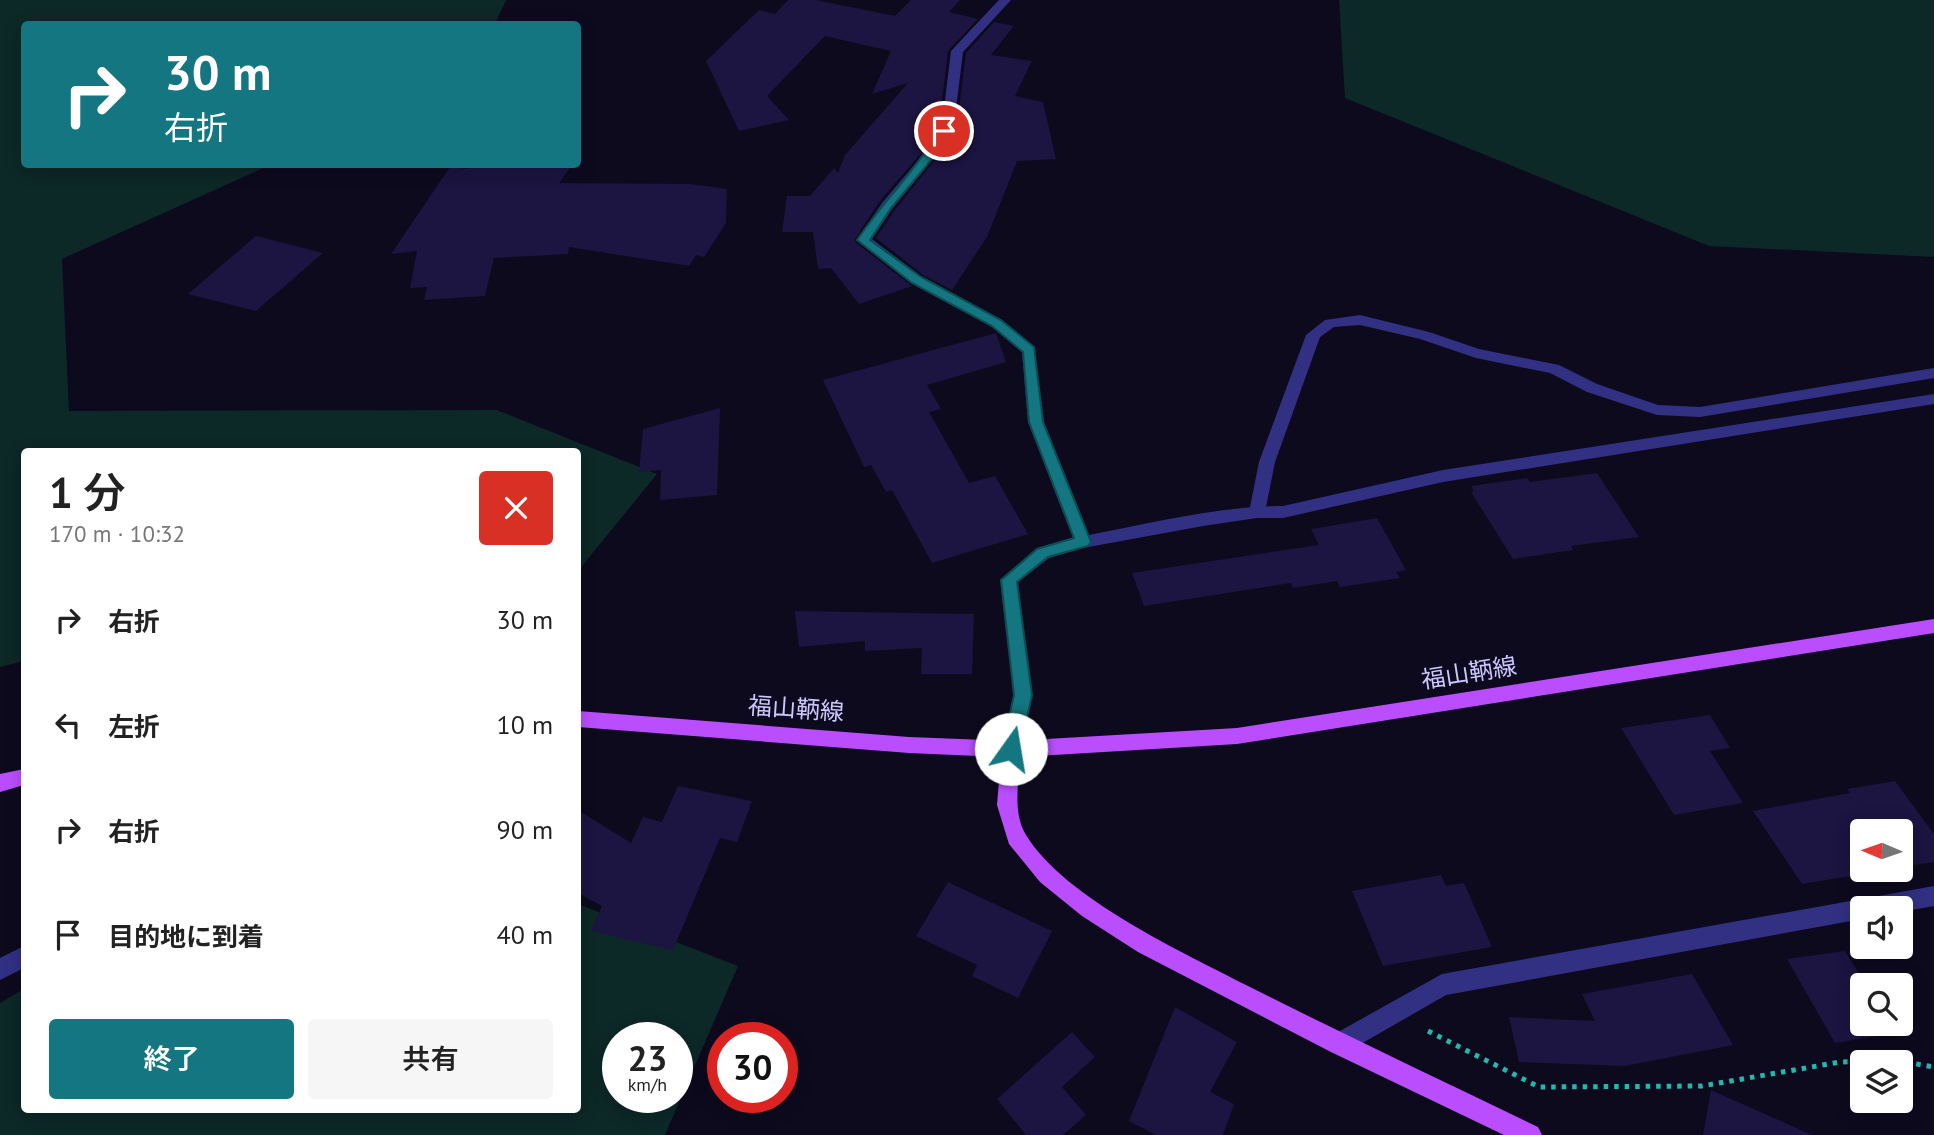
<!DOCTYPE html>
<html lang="ja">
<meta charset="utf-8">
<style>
:root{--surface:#fff;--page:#f6f6f6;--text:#222;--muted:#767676;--accent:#137680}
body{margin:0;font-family:"PT Sans","Noto Sans JP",sans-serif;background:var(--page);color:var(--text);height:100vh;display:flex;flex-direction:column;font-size:26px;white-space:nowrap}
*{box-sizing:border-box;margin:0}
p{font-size:23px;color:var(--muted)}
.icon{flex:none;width:38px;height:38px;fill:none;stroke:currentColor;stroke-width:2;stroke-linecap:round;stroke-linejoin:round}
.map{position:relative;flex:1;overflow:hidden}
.panel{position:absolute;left:21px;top:448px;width:560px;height:665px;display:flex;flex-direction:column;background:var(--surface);border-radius:7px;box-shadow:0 4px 18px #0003}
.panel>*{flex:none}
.guide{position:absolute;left:21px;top:21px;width:560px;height:147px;border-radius:7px;box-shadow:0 4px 18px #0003;background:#137680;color:#fff;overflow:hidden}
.needle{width:46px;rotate:272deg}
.fabs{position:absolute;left:1850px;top:819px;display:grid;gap:14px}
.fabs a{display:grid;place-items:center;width:63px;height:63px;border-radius:7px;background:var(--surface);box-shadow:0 4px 18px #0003;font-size:35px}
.speed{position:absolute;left:602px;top:1022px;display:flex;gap:14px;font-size:35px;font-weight:700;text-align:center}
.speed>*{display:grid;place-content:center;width:91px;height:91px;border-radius:50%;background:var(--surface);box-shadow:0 4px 18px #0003;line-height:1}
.speed small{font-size:18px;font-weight:400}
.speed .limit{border:10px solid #d22;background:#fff;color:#111}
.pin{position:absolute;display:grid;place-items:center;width:60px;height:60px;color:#fff;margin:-30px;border:4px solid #fff;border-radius:50%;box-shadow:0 2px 7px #0007}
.me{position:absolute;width:77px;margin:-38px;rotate:13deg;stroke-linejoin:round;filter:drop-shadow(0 0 5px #0008)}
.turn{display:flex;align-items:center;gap:24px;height:147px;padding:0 28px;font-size:32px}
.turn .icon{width:91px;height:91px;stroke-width:2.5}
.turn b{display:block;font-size:49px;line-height:60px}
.round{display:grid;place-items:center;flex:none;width:74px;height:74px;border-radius:7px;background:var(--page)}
.head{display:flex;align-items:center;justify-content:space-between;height:119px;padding:0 28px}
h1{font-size:42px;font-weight:600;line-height:52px}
.button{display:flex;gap:14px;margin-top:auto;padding:14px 28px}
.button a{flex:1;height:80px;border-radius:7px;background:var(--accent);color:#fff;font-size:28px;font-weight:600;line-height:80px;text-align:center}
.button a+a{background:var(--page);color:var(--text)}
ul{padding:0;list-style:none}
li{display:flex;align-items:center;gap:21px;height:105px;padding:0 28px}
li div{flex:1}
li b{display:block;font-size:26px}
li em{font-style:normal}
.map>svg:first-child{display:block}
.green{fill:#0c2827;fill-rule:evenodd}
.building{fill:#1c1441}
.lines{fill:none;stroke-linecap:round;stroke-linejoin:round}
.path{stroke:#21b9ae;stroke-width:5;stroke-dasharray:4.5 6;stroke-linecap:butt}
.lane{fill:#323082;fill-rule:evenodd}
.street{fill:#323082;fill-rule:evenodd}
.primary{fill:#ba4eff;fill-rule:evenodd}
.route{fill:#137680;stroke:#0c4d53;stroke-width:2}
.labels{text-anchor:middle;stroke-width:7;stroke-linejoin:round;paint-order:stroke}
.street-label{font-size:24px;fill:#ccc7ff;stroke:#0d0a1e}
</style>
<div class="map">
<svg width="1934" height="1135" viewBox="0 0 1934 1135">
<rect width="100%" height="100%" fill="#0d0a1e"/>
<!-- green -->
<path class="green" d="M0,0h506l-11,24h-471v140l246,1 -208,94 7,152 428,-1 160,64 -79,97v-119h-554v209l-24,6z
M1339,0h595v257l-225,-11 -364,-148z
M578,904l160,62 -73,169h-665v-132l24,-14v121h554zM618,1038h59v59h-59z"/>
<!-- building -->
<path class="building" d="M788,0h27l80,16 16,-16h49l-11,12 29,7 -30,32 -8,65 -10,27 -50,58 -25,38v3l57,44 -53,18 -28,-36 -13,1 -5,-37h-31l5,-36h23l24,-28 4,5 7,-18 63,-72 -36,11 19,-43 -66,-15 -58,60 22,24 -50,11 -33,-70 53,-51 16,4z
M994,22l20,4 -23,29 41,6 -17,35 28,6 13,57 -39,2 -30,76 -35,53 -29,-15 -47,-37 18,-27 52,-65 12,-29 8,-64z
M472,164h101l-14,19 131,1 37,5 -1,34 -22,34 -8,-2 -7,11 -120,-19 -1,7 -74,4 -9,38 -61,4 3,-13 -17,1 7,-37 -26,3 59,-87 18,2z
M256,236l67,17 -67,58 -68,-17z
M996,333l10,29 -79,23 14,24 -12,3 40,71 26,-7 33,58 -96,29 -40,-73 -6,2 -15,-27 -7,2 -41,-87z
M720,408l-3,87 -57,5 1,-30 -22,2 4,-43z
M1597,473l42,64 -68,9 2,4 -60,9 -42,-67 3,-1 -3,-5 56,-8 3,4z
M1377,518l29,52 -10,2 4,6 -60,9 -3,-6 -44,7 -2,-5 -147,23 -12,-33 187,-28 -8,-16z
M795,611l179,3 -2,60h-51l1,-26 -57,3v-10l-66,6z
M1710,715l20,33 -20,3 33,52 -69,12 -53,-87z
M1895,781l39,53v28l-34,5v-36h-38v39h24l-84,14 -49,-73 97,-18 -3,-4z
M678,786l74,15 -15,41 -17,-4 -47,112 -82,-19 11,-25 -24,-13v-83l53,33 12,-26 19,5z
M1441,875l5,11 18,-3 28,64 -109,19 -31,-75z
M948,882l104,49 -34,67 -46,-22 5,-11 -61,-29z
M1845,951l21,34h-4v39h28l5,9 -60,10 -48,-84z
M1692,974l41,71 -108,21 -106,-4 -10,-45 86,4 -13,-27z
M1175,1007l62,35 -27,50 24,12 -11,31h-67l-27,-14z
M1072,1032l23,25 -33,30 24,28 -23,20h-37l-29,-36z
M1711,1090l101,45h-109z"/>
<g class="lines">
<!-- path -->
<path class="path" d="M1428,1031l111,56 163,-1 138,-24 54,-2 40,7"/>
<!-- lane -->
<path class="lane" d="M1360,315l69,17 50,17 80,16 38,19 61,21 42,2 234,-39v10l-234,39 -43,-2 -70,-23 -37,-19 -74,-15 -56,-19 -60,-14 -26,2 -14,10 -45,125 -10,50 -2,4h-12l-2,-4 10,-50 47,-127 19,-15z"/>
<!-- street -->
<path class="street" d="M999,0h12l-48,52 -8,65 -11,28 -52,64 -20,30 50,38 79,43 33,27 10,75 45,113c63,-12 129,-29 194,-29l160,-36 491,-76v10l-491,78 -160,36h-26l-54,8 -120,22 -34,10 -31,24 14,113 -11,54 -3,6 -7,2 -7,-2 -3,-6 13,-54 -14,-115 37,-32 36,-10 -45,-116 -6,-70 -31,-26 -79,-43 -55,-43 25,-37 50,-59 11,-27 8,-66z
M1934,886v20l-34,6v-4h-38v11l-416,76 -99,57 -8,3 -8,-3 -3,-8 3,-8 111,-62z
M24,946v22l-24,12v-22z"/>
<!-- primary -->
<path class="primary" d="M1934,619v14l-697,111 -217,13c-1,24 -8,55 6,78 39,64 160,119 226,153 95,48 191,93 286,139l4,8h-38l-173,-83 -193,-100 -56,-36 -42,-34 -31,-38 -12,-39 4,-48 -92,-4 -331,-26v-16l331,26 102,4 226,-13z
M24,769v16l-24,7v-18z"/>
</g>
<!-- route -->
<path class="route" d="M940,128l10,3 -8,16 -51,61 -21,32 51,37 80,43 33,27 9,75 48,120 -3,4 -40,11 -31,25 15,113 -12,54 -3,5 -6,2 -6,-2 -3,-5 12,-54 -13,-115 36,-31 37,-11 -45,-116 -6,-70 -31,-26 -80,-43 -55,-43c26,-38 61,-72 83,-112z"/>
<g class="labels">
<!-- street labels -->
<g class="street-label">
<text transform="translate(1469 673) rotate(-9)" y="8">福山鞆線</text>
<text transform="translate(796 709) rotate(4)" y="8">福山鞆線</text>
</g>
</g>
</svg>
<div class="fabs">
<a><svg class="needle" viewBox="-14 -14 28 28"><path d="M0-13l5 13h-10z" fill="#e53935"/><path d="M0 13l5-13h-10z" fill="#767676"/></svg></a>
<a><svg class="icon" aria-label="sound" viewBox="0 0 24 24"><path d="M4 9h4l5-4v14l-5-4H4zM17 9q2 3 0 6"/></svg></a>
<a><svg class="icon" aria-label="search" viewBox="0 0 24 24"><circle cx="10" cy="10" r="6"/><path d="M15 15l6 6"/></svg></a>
<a><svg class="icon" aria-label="layers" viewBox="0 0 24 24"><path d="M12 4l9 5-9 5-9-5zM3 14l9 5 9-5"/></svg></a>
</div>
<div class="speed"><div>23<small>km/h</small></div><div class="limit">30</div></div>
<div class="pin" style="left:944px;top:131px;background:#d93025"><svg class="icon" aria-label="arrive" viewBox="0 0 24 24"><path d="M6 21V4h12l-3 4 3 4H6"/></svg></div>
<svg class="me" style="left:1011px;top:749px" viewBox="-20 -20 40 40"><circle r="19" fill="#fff"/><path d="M0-13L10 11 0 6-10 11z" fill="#137680"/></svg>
<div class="guide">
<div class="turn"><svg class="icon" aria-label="right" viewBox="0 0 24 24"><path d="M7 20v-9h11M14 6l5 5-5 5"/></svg><div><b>30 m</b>右折</div></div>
</div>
<section class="panel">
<div class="head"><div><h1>1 分</h1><p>170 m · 10:32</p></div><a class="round" style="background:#d93025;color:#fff"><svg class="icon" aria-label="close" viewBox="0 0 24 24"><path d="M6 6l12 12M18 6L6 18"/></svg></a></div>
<ul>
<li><svg class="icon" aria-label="right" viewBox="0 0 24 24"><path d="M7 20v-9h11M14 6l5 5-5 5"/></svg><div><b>右折</b></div><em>30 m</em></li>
<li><svg class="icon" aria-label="left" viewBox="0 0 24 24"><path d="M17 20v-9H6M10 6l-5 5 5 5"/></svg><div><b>左折</b></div><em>10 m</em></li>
<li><svg class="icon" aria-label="right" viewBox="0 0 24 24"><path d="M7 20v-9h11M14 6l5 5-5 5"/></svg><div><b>右折</b></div><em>90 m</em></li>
<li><svg class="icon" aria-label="arrive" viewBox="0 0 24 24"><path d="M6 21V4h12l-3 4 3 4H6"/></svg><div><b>目的地に到着</b></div><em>40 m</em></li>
</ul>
<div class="button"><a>終了</a><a>共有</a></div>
</section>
</div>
